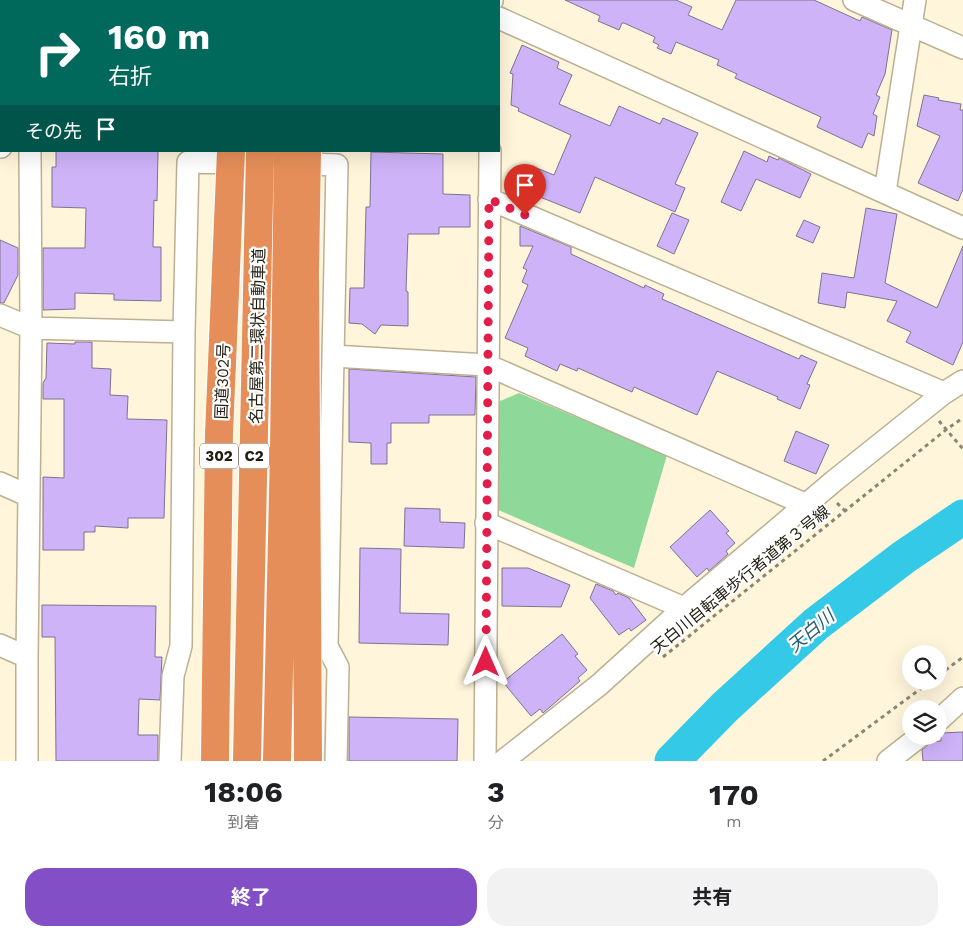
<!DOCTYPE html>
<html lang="ja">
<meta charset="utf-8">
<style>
:root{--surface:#fff;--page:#f2f2f2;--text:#202124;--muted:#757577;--accent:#824fc7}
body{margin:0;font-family:"Work Sans","Noto Sans JP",sans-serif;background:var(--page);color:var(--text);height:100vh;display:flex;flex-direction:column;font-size:19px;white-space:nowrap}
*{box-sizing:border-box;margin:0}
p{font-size:16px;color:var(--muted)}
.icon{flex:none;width:28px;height:28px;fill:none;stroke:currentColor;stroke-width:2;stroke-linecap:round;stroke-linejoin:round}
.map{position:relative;height:761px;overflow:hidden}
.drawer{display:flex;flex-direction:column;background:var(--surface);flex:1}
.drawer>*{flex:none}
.top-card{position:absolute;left:0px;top:0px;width:500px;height:152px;box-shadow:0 5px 20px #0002;background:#00695c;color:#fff;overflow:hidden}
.buttons{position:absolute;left:902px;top:645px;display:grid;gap:10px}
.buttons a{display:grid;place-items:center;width:45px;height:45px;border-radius:50%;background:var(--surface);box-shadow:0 5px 20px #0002;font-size:25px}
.pin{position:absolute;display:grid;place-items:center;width:42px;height:42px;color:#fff;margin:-51px -21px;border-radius:50% 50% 50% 0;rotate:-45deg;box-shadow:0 0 5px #0007}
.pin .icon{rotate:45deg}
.me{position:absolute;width:55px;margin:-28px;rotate:0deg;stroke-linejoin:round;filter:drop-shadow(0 0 4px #0008)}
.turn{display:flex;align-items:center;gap:18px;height:105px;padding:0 25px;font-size:22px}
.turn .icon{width:65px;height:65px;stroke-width:2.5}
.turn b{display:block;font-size:35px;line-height:42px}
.then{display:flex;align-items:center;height:48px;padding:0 25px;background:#0003;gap:10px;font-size:19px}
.eta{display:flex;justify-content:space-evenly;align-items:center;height:85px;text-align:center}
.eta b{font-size:30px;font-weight:700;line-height:35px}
.action{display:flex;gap:10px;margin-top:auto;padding:10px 25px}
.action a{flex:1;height:58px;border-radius:20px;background:var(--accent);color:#fff;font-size:20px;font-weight:700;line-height:58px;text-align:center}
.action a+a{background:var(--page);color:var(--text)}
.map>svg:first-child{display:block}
.green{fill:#8ed89a}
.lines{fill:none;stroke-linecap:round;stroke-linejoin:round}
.river{stroke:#33c9e7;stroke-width:35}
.building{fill:#cfb3f9;stroke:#7d738f}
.street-casing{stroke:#bbb091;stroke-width:24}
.highway-casing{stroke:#fff;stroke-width:30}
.path{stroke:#8c8572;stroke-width:3;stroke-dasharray:4 4;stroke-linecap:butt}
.street{stroke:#fff;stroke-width:21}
.highway{stroke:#e68e59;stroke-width:28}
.highway-bridge-casing{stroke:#fff;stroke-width:30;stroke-linecap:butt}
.highway-bridge{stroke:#e68e59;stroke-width:28}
.route{stroke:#e11d48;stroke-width:9;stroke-dasharray:0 16.2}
.labels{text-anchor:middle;stroke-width:4.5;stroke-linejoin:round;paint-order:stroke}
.shield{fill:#fff;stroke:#646058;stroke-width:1}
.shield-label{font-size:15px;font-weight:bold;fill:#211c10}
.street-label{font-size:16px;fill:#211c10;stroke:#fff}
.water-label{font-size:18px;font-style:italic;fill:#27606d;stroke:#fff}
</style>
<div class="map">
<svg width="963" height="761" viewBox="0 0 963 761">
<rect width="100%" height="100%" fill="#fff5db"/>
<!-- green -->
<path class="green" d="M519,393l148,62 -33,113 -138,-59 2,-107z"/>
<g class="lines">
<!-- river -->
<path class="river" d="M672,761l53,-54 91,-83 88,-67 59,-40"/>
</g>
<!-- building -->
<path class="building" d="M565,0h111l16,7 -4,8 34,15 14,-30h78l46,21 2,-4 30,13 -7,44 -9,21 4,2 -7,17 4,2 -3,20 -6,-3 -6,15 -45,-21 4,-10 -86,-39 2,-4 -20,-9 2,-5 -43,-18 -5,12 -14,-6 2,-3 -6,-3 2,-5 -31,-14h-2l-3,7 -21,-9 2,-5z
M522,45l37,17 -2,6 15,7 -13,29 51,22 9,-20 41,18 3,-6 35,15 -23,51 10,4 -10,24 -80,-35 -15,36 -50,-20 4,-9 -7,-3 7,-14 20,8 17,-40 -53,-24 1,-3 -8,-3 2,-31 -3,-1z
M924,95l15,3 -1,2 23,4 -1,6h3v79l-5,12 -40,-18 22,-47 -23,-10z
M56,151h102l-1,50 -3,-1 -1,47h8v54l-47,-1v-6l-39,-1v16l-32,1v-62h42l1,-40 -34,-1v-40h4z
M744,151l23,11 2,-6 9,4 1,-2 32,16 -11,24 -44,-19 -15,32 -20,-9z
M371,152l72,2v40l27,1v32h-31v7h-31l-2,57 2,1v34l-27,-1 -6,9 -13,-10 -13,-1 1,-35h14l2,-81h4z
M866,208l31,6 -12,69 52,25 26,-62v96l-10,23 -47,-23 5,-10 -24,-11 10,-20 -50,-9 -2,16 -27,-5 4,-30 32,5z
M672,213l17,7 -15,34 -17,-8z
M804,220l16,7 -7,16 -17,-7z
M520,226l51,21v7l73,34 1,-3 19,9 -2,5 137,60 2,-4 16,7 -10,22 3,1 -10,24 -23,-10 1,-2 -61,-26 -20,44 -63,-28 -2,5 -54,-24 -1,3 -17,-7 -3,7 -32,-15 3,-8 -23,-10 23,-53 -6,-3 5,-12 -4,-2 10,-22h-13z
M0,240l18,8v27l-14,28h-4z
M75,342h17v26l19,1 -1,26 18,1 -1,23 40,1 -3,98h-36v10l-33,-2v6h-11v18h-41v-73l21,1v-79h-21v-16l3,-5 1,-35 28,1z
M349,369l127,8 -1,38h-46v8h-38v20h-4v21h-16v-21l-22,-1z
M796,431l33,14 -13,29 -32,-13z
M405,508l35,1v13l25,1 -1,25 -60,-2z
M710,510l19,21 -3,2 9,10 -9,8 2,3 -19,17 -2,-3 -10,9 -27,-30z
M360,548l41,1 -1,64 49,1 -1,31 -89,-2z
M502,568h26l42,17 -9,22 -59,-1z
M596,584l17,7 3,4 2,-2 11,5 17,22 -15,11 -2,-3 -10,7 -29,-37z
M42,605l114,1 -1,51h7l-2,43 -21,-1 -1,36h20v26h-102l-1,-124h-13z
M562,634l16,20 -3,2 12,14 -9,8 2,3 -37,32 -3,-4 -9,7 -28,-34z
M349,717l109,2 -1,42h-108z
M963,732v29h-40l-1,-11 9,-8 10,-1v-8z"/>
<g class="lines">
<!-- street casing -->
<g class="street-casing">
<path id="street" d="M854,0l109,48
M32,1v-1
M492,1v-1
M499,18l464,210
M0,146l1,1
M307,164l30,1 -10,481 11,21 -2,94
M885,192l30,-192
M489,199l455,194
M0,315l31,13 153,4
M333,356l154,9 320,140
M0,483l29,13
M486,523l198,85
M0,645l27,12
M939,720l24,-22
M27,761v-104l4,-329 -1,-177
M170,761l3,-85 8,-30 3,-314 4,-170 43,1
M485,761l5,-610
M503,761l96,-76 85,-77 150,-127 110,-88 19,-12
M888,761l32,-25"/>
</g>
<!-- highway casing -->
<g class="highway-casing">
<path id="highway" d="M237,1v-1
M290,1v-1
M310,1v-1
M307,151l-2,121 3,489
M215,761l4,-327 12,-283
M247,761l13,-610
M277,761l7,-312 4,-298"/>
</g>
<!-- path -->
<path class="path" d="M340,0v1
M939,421l24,28
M837,503l8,8
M663,657l284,-228 16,-11
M939,675l24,-18
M823,761l108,-80"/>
<!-- street -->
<use href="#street" class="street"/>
<!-- highway -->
<use href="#highway" class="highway"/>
<!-- highway-bridge casing -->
<g class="highway-bridge-casing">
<path id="highway-bridge" d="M264,1v-1"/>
</g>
<!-- highway-bridge -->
<use href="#highway-bridge" class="highway-bridge"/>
</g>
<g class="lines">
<!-- route -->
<path class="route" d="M486,662l3,-463 36,16"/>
</g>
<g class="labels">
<!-- shield labels -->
<g class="shield">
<rect x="200" y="443.5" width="38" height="25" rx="4"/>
<rect x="239" y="443.5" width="30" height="25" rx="4"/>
</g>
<g class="shield-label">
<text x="219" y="461">302</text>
<text x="254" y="461">C2</text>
</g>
<!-- street labels -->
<g class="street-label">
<text transform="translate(257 336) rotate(-89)" y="6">名古屋第二環状自動車道</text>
<text transform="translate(222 381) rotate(-88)" y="6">国道302号</text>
<text transform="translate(740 579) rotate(-39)" y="6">天白川自転車歩行者道第３号線</text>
</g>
<!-- water labels -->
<g class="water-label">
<text transform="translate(811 631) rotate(-40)" y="6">天白川</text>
</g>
</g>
</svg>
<div class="buttons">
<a><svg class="icon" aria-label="search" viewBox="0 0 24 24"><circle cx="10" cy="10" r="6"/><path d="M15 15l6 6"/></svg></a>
<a><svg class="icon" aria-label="layers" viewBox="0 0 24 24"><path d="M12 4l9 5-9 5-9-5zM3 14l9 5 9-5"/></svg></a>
</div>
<div class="pin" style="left:525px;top:215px;background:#d93025"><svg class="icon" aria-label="arrive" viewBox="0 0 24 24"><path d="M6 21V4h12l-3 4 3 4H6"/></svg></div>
<svg class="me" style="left:486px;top:662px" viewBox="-20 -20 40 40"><path d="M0-17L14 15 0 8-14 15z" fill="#e11d48" stroke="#fff" stroke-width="4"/></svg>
<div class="top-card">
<div class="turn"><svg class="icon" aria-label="right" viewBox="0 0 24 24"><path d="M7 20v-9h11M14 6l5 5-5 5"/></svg><div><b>160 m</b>右折</div></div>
<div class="then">その先<svg class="icon" aria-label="arrive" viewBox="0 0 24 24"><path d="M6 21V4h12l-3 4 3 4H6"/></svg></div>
</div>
</div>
<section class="drawer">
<div class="eta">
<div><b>18:06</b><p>到着</p></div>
<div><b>3</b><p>分</p></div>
<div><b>170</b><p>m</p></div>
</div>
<div class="action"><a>終了</a><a>共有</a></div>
</section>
